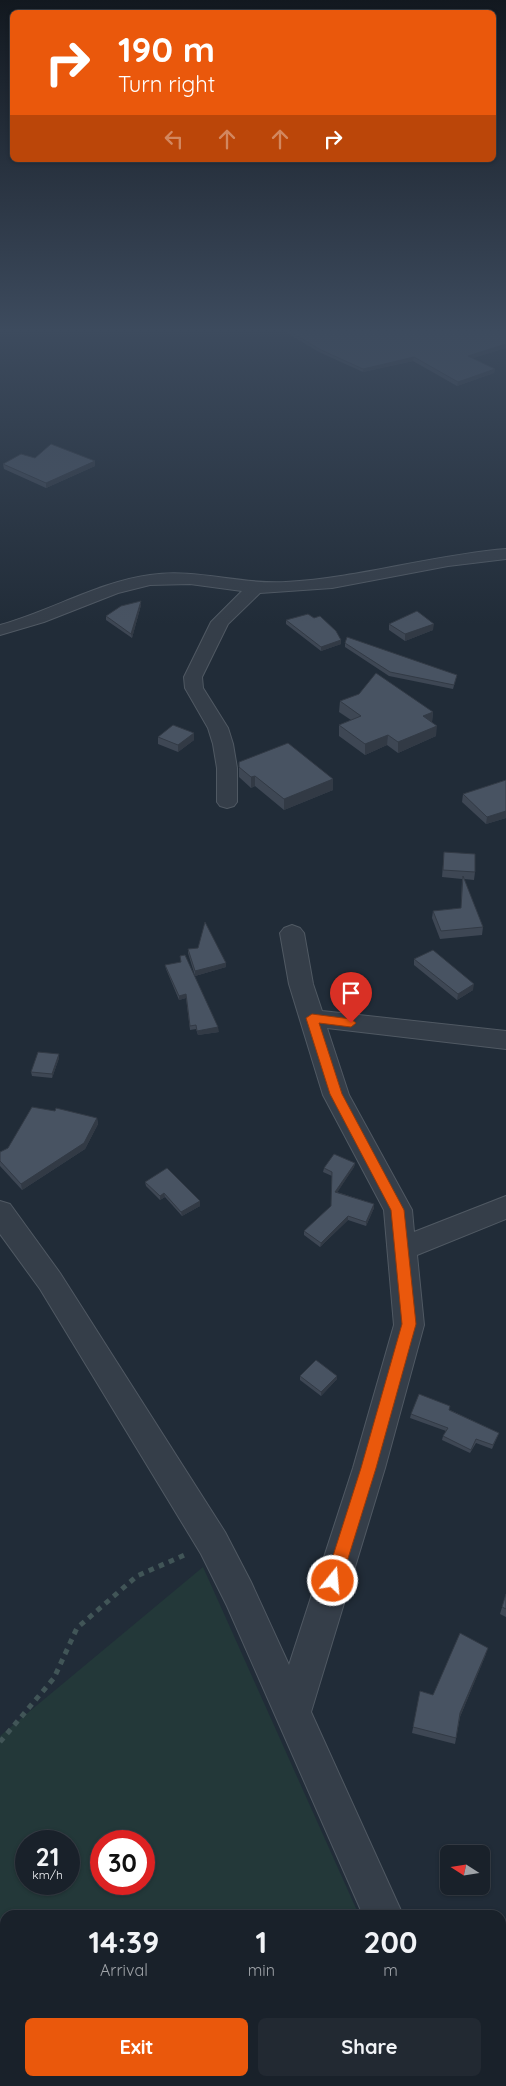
<!DOCTYPE html>
<style>
:root{--surface:#19212a;--page:#222932;--text:#f1f3f6;--muted:#9fa3a8;--line:#373e47;--accent:#ea580c}
body{margin:0;font-family:Quicksand,sans-serif;background:var(--page);color:var(--text);height:100vh;display:flex;flex-direction:column;font-size:19px;white-space:nowrap}
*{box-sizing:border-box;margin:0}
p{font-size:16px;color:var(--muted)}
.icon{flex:none;width:28px;height:28px;fill:none;stroke:currentColor;stroke-width:2;stroke-linecap:round;stroke-linejoin:round}
.map{position:relative;flex:1;overflow:hidden}
.drawer{position:absolute;left:0px;top:1910px;width:506px;height:176px;display:flex;flex-direction:column;background:var(--surface);border-radius:15px 15px 0 0;box-shadow:0 1px 4px #0004,0 0 0 1px var(--line)}
.drawer>*{flex:none}
.hud{position:absolute;left:10px;top:10px;width:486px;height:152px;border-radius:8px;box-shadow:0 1px 4px #0004,0 0 0 1px var(--line);background:#ea580c;color:#fff;overflow:hidden}
.needle{width:32px;rotate:282deg}
.fabs{position:absolute;left:440px;top:1845px;display:grid;gap:10px}
.fabs a{display:grid;place-items:center;width:50px;height:50px;border-radius:8px;background:var(--surface);box-shadow:0 1px 4px #0004,0 0 0 1px var(--line);font-size:25px}
.speed{position:absolute;left:15px;top:1830px;display:flex;gap:10px;font-size:25px;font-weight:700;text-align:center}
.speed>*{display:grid;place-content:center;width:65px;height:65px;border-radius:50%;background:var(--surface);box-shadow:0 1px 4px #0004,0 0 0 1px var(--line);line-height:1}
.speed small{font-size:12px;font-weight:400}
.speed .limit{border:8px solid #d22;background:#fff;color:#111}
.pin{position:absolute;display:grid;place-items:center;width:42px;height:42px;color:#fff;margin:-51px -21px;border-radius:50% 50% 50% 0;rotate:-45deg;box-shadow:0 0 5px #0007}
.pin .icon{rotate:45deg}
.me{position:absolute;width:55px;margin:-28px;rotate:17deg;stroke-linejoin:round;filter:drop-shadow(0 0 4px #0008)}
.turn{display:flex;align-items:center;gap:18px;height:105px;padding:0 25px;font-size:22px}
.turn .icon{width:65px;height:65px;stroke-width:2.5}
.turn b{display:block;font-size:35px;line-height:42px}
.lanes{display:flex;align-items:center;height:48px;padding:0 25px;background:#0003;justify-content:center;gap:25px;direction:ltr}
.lanes .off{opacity:.35}
.eta{display:flex;justify-content:space-evenly;align-items:center;height:85px;text-align:center}
.eta b{font-size:30px;font-weight:700;line-height:35px}
.action{display:flex;gap:10px;margin-top:auto;padding:10px 25px}
.action a{flex:1;height:58px;border-radius:8px;background:var(--accent);color:#fff;font-size:20px;font-weight:700;line-height:58px;text-align:center}
.action a+a{background:var(--page);color:var(--text)}
.map>svg:first-child{display:block}
.green{fill:#233839;fill-rule:evenodd}
.lines{fill:none;stroke-linecap:round;stroke-linejoin:round}
.minor-casing{stroke:#505963;stroke-width:2}
.path{stroke:#415557;stroke-width:5;stroke-dasharray:5.5 5.5;stroke-linecap:butt}
.minor{fill:#353e49;fill-rule:evenodd}
.wall{fill:#3e4754}
.shaded-wall{fill:#323a45}
.building{fill:#485362;stroke:#323a45}
.route{fill:#ea580c;stroke:#983908}
</style>
<div class="map">
<svg width="506" height="2086" viewBox="0 0 506 2086">
<rect width="100%" height="100%" fill="#212c38"/>
<!-- green -->
<path class="green" d="M203,1567l156,348h-354v166h482l4,5h-491v-350zM26,1841h43v43h-43zM101,1841h43v43h-43z"/>
<g class="lines">
<!-- minor casing -->
<g class="minor-casing">
<path id="minor" d="M506,549v10l-58,7 -116,22 -72,5 -32,31 -26,53 1,11 25,40 5,16 4,24v34l-3,4 -7,2 -7,-2 -3,-4v-34l-4,-24 -5,-16 -23,-40 -1,-11 27,-55 31,-31 -52,-7 -40,1 -32,8 -74,29 -44,13v-10c51,-14 98,-43 150,-50 46,-7 90,10 136,7 74,-4 146,-27 220,-33z
M292,925l8,3 4,5 9,51 9,27 184,20v18l-179,-21 22,67 63,115 2,22 92,-36v23l-89,36 7,70 -39,143 -74,244 92,203h-40l-136,-309 -26,-52 -161,-265 -40,-55v-33l10,3 50,69 165,259 26,50 38,83 64,-197 41,-143 -10,-115 -61,-115 -34,-111 -9,-51 4,-5z
M501,2065l5,6v15h-38l-2,-5h35z"/>
</g>
<!-- path -->
<path class="path" d="M0,1742l54,-64 23,-50 60,-52 52,-23"/>
<!-- minor -->
<use href="#minor" class="minor"/>
</g>
<!-- wall -->
<path class="wall" d="M287,332h219v16l-34,10 23,11 -1,4 -37,13 -44,-25 -50,11 -44,-20 -32,-19z
M35,458l60,8 -49,22 -42,-19 -1,-5z
M141,601v4l-9,33 -26,-18v-4z
M286,620l55,20v4l-20,7 -35,-27z
M389,624l44,6 -28,11 -16,-11z
M345,643l112,32 -4,14 -64,-13 -44,-29z
M340,701l93,11 -1,10 4,14 -38,17 -11,-8 -22,10 -26,-19v-11l12,-5 -12,-8z
M194,733v7l-16,12 -20,-8v-7z
M239,762l94,17v11l-49,20 -29,-24 -4,2 -12,-11z
M506,780v38l-20,6 -24,-22 1,-8z
M444,852l31,20 -1,8 -10,-1 19,48 -1,8 -42,4 -8,-21 1,-7 28,-3 1,-29 -20,-2z
M188,949l38,18 -31,9 -7,-23z
M414,959l59,31 -16,10 -43,-35z
M165,965l54,67 -21,3 -2,-6 -6,1 -4,-32 -7,2 -13,-31z
M59,1058l-7,20 -20,-2 -1,-4z
M97,1118l1,6 -13,25 -63,41 -22,-24v-14z
M355,1163l-1,4 -17,25 37,12v4l-8,18 -18,-6 -28,27 -16,-12v-4l27,-25 1,-30 -9,-4 1,-4z
M145,1182l55,19v5l-18,10 -17,-19 -5,3 -14,-14z
M300,1376h37v3l-16,17 -21,-16z
M450,1410l49,23 -7,16 -16,-6 -6,10 -28,-13 1,-4 3,-5 -36,-13 1,-4z
M506,1594v23l-6,-3z
M486,1654l-26,63 -5,27 -43,-11 8,-42 13,4z"/>
<!-- shaded-wall -->
<path class="shaded-wall" d="M506,344v4l-39,12 1,-4z
M414,357l-1,4 -50,11v-3z
M495,369l-1,4 -37,13 1,-4z
M95,461v5l-49,22v-5z
M141,601v4l-9,33 -1,-4z
M434,624l-1,6 -28,11v-7z
M341,640v4l-20,7v-4z
M433,712l-1,10 -9,-6z
M437,726l-1,10 -38,17v-11z
M194,733v7l-16,12v-7z
M388,735l-1,10 -22,10v-11z
M255,776v10l-4,2v-11z
M333,779v11l-49,20v-11z
M506,811v7l-20,6 1,-7z
M226,963v4l-31,9v-5z
M474,984l-1,6 -16,10 1,-6z
M186,994v4l-7,2v-4z
M218,1027l1,5 -21,3 -1,-4z
M59,1054v4l-7,20v-4z
M97,1118l1,6 -13,25 -63,41 -1,-6z
M355,1163l-1,4 -19,29v-4z
M164,1193l1,4 -5,3v-4z
M200,1201v5l-18,10 -1,-4z
M374,1204v4l-8,18v-4z
M348,1216v4l-28,27 1,-4z
M337,1376v3l-16,17v-4z
M488,1648l-2,6 -27,65 1,-6z"/>
<!-- building -->
<path class="building" d="M291,332h215v12l-38,12 27,13 -37,13 -44,-25 -51,12 -44,-20z
M51,444l44,17 -49,22 -43,-19 18,-10 14,4z
M141,601l-10,33 -25,-18 15,-10z
M417,611l17,13 -29,10 -16,-10z
M308,614l6,4 6,-2 16,15 5,9 -20,7 -35,-27z
M347,637l110,38 -3,10 -64,-13 -45,-29z
M376,673l57,39 -10,4 14,10 -39,16 -10,-7 -23,9 -26,-19 22,-9 -21,-15 19,-7z
M173,725l21,8 -16,12 -20,-8z
M288,743l45,36 -49,20 -29,-23 -4,1 -12,-10v-5z
M506,780v31l-19,6 -24,-23z
M444,852l31,2v18l-32,-2z
M463,876l20,51 -42,4 -8,-20 28,-3z
M205,922l21,41 -31,8 -7,-22 10,-1z
M433,950l41,34 -16,10 -44,-35z
M185,955l33,72 -21,4 -1,-6 -6,1 -4,-32 -7,2 -14,-31 16,-3 -1,-6z
M38,1052l21,2 -7,20 -21,-2z
M32,1107l23,4 1,-3 41,10 -13,25 -63,41 -21,-23v-9l8,-4z
M334,1154l21,9 -20,29 39,12 -8,18 -18,-6 -27,27 -17,-12 27,-25 1,-34 -8,-4z
M167,1168l33,33 -19,11 -17,-19 -4,3 -15,-14z
M316,1360l21,16 -16,16 -21,-16z
M419,1394l31,12 -1,4 50,23 -6,12 -17,-6 -5,11 -28,-14 5,-8 -37,-14z
M506,1594v15l-4,-2z
M460,1633l28,15 -28,65 -4,25 -43,-11 7,-36 13,4z"/>
<!-- sky -->
<linearGradient id="sky" x2="0" y2="1"><stop stop-color="#12181f"/><stop offset="0.53" stop-color="#3d4b5e"/><stop offset="1" stop-color="#3d4b5e" stop-opacity="0"/></linearGradient>
<rect width="506" height="624" fill="url(#sky)"/>
<!-- route -->
<path class="route" d="M312,1014l39,5 5,4 -5,4 -32,-4 23,71 62,116 12,114 -40,144 -35,113 -2,6 -6,2 -5,-2 -3,-6 36,-113 41,-144 -11,-114 -61,-116 -24,-76z"/>
</svg>
<div class="fabs">
<a><svg class="needle" viewBox="-14 -14 28 28"><path d="M0-13l5 13h-10z" fill="#e53935"/><path d="M0 13l5-13h-10z" fill="#9fa3a8"/></svg></a>
</div>
<div class="speed"><div>21<small>km/h</small></div><div class="limit">30</div></div>
<div class="pin" style="left:351px;top:1023px;background:#d93025"><svg class="icon" aria-label="arrive" viewBox="0 0 24 24"><path d="M6 21V4h12l-3 4 3 4H6"/></svg></div>
<svg class="me" style="left:333px;top:1581px" viewBox="-20 -20 40 40"><circle r="17" fill="#ea580c" stroke="#fff" stroke-width="3"/><path d="M0-11L8 9 0 5-8 9z" fill="#fff"/></svg>
<div class="hud">
<div class="turn"><svg class="icon" aria-label="right" viewBox="0 0 24 24"><path d="M7 20v-9h11M14 6l5 5-5 5"/></svg><div><b>190 m</b>Turn right</div></div>
<div class="lanes"><svg class="icon off" aria-label="left" viewBox="0 0 24 24"><path d="M17 20v-9H6M10 6l-5 5 5 5"/></svg><svg class="icon off" aria-label="ahead" viewBox="0 0 24 24"><path d="M12 20V5M6 11l6-6 6 6"/></svg><svg class="icon off" aria-label="ahead" viewBox="0 0 24 24"><path d="M12 20V5M6 11l6-6 6 6"/></svg><svg class="icon" aria-label="right" viewBox="0 0 24 24"><path d="M7 20v-9h11M14 6l5 5-5 5"/></svg></div>
</div>
<section class="drawer">
<div class="eta">
<div><b>14:39</b><p>Arrival</p></div>
<div><b>1</b><p>min</p></div>
<div><b>200</b><p>m</p></div>
</div>
<div class="action"><a>Exit</a><a>Share</a></div>
</section>
</div>
